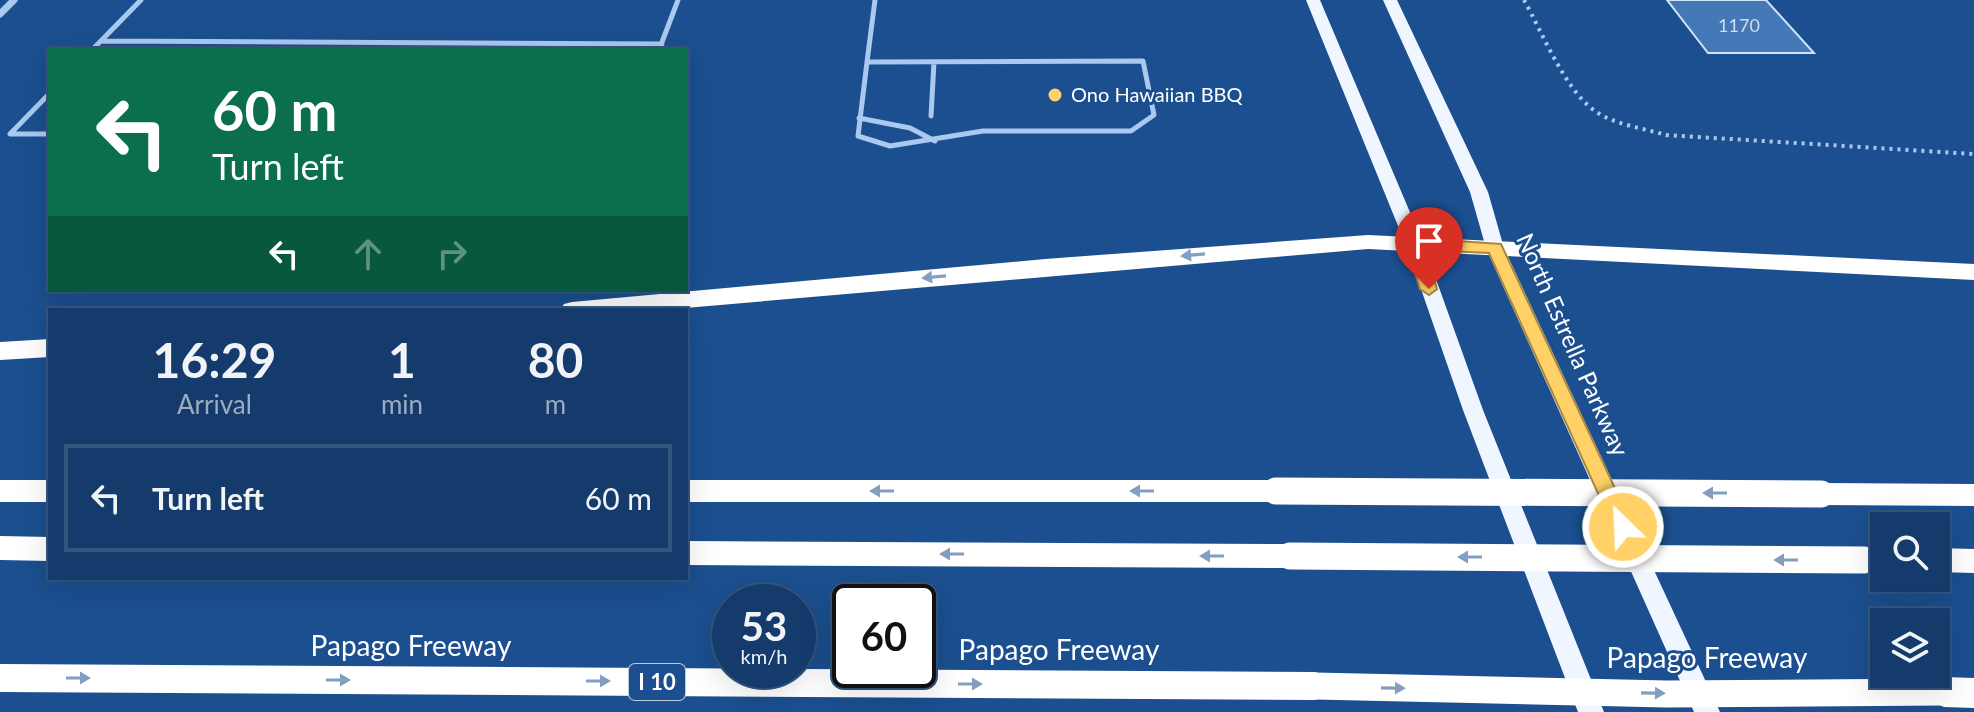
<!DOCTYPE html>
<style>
:root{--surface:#143b6b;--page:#214673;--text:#f1f3f6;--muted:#9dadc1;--line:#33557e}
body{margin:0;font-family:Lato,sans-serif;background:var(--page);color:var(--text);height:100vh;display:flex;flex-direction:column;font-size:30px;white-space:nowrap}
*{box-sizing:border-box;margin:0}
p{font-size:26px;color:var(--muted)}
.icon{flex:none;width:44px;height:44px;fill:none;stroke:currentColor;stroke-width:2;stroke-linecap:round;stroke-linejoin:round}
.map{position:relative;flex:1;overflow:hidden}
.panel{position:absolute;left:48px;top:308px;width:640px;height:272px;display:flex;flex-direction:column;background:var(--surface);border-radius:0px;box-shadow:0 8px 32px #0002,0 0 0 2px var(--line)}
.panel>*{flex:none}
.top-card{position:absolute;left:48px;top:48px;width:640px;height:244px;border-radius:0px;box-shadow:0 8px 32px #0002,0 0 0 2px var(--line);background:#0b6e4f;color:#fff;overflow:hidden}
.fabs{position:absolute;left:1870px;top:512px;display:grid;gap:16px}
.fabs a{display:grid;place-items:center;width:80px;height:80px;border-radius:0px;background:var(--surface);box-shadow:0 8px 32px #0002,0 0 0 2px var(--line);font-size:40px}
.speed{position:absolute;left:712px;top:584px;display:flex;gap:16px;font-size:40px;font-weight:700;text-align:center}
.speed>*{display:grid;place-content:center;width:104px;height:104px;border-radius:50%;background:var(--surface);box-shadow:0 8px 32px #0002,0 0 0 2px var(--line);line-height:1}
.speed small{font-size:20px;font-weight:400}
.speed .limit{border:4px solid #111;border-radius:12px;background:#fff;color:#111}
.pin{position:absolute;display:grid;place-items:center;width:68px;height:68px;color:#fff;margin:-82px -34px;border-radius:50% 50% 50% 0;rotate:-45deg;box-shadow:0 0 8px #0007}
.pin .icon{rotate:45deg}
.me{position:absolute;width:88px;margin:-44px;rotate:336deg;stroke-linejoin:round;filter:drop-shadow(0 0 6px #0008)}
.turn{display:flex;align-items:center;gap:28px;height:168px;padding:0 32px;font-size:36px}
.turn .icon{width:104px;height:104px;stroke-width:2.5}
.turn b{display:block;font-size:56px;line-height:68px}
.lanes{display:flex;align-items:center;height:76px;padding:0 32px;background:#0003;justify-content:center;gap:40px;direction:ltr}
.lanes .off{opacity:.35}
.eta{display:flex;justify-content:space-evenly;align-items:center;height:136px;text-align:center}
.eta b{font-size:48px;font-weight:700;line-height:56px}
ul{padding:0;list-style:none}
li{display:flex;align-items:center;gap:24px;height:108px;margin:0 16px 12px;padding:0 16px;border:4px solid var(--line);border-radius:0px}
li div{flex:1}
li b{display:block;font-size:30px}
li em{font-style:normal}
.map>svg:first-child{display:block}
.building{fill:#4478b7;stroke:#cfe3fa;stroke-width:2}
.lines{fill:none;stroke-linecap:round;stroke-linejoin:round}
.path{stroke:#a9c9ee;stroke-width:4;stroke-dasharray:3 5;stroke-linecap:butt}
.lane{stroke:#a9c9ee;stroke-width:5}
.street{stroke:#a9c9ee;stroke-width:7}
.primary{fill:#f0f6ff;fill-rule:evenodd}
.highway{fill:#fff;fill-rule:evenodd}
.highway-bridge{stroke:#fff;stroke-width:27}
.oneway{fill:#829ec1}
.route{fill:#ffd166;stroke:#a68842;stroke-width:2}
.poi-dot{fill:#ffd166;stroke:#1b4f8f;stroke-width:3}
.labels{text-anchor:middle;stroke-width:6;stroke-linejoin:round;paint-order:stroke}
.far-number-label{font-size:18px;fill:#d0dded}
.far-poi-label{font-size:20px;fill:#fff;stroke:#1b4f8f;text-anchor:start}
.shield{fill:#1b4f8f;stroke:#bbcadd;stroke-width:2}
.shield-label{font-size:22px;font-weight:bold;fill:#fff}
.street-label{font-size:24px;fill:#fff;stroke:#1b4f8f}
.near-street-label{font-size:28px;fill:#fff;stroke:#1b4f8f}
</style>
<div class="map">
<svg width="1974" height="712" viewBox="0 0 1974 712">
<rect width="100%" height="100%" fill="#1b4f8f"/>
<!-- building -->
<path class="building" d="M1667,0h99l48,53h-106z"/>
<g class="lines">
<!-- path -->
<path class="path" d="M1524,0c18,32 41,90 71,111 20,14 48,17 71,24l308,19"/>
<!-- lane -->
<path class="lane" d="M101,41l561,3
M92,50l49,-50
M659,50l19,-50
M1143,61l11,54 -23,16h-148l-93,15 -32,-10 9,-74z
M867,62l8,-62
M50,93l-40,41h40
M931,116l3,-54
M859,118l51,10 25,13"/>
<!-- street -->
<path class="street" d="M0,14l14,-14"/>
<!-- primary -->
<path class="primary" d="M1306,0h14l103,243 60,167 121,302h-26l-115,-302 -58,-167z
M1383,0h14l91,192 16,56 216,464h-26l-208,-464 -16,-56z"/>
<!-- highway -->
<path class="highway" d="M1368,235l606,29v16l-606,-31 -706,61h-102l4,-6 8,-2 473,-43z
M50,339v18l-50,3v-18z
M0,480h50v22h-50z
M686,480h590l9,3 4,8 -4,8 -9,3h-590z
M1821,483l153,1v22l-153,-1 -9,-3 -4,-8 4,-8z
M0,536l50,1v24l-50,-1z
M686,541l604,3 10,3 4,9 -4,9 -10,3 -604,-3z
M1936,548l38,1v24l-38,-1z
M0,664l1315,8 11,4 4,10 -4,10 -11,4 -1315,-8z
M1944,677l30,1v30l-30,-1 -11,-5 -4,-10 4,-10z"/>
<!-- highway-bridge -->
<path class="highway-bridge" d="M1276,491l545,3
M1290,556l574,4
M1315,686l352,8 277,-2"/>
</g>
<!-- one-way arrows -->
<defs><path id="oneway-solid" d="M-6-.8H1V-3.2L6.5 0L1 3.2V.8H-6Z" transform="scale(2)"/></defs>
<g class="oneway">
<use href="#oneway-solid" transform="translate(1193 255) rotate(175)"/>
<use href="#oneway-solid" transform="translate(934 277) rotate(175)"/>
<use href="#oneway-solid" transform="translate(882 491) rotate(-180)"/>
<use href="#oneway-solid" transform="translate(1142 491) rotate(-180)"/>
<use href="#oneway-solid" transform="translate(1715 493) rotate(-180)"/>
<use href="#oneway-solid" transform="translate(952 554) rotate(-180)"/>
<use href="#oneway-solid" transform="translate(1212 556) rotate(-180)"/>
<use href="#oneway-solid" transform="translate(1470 557) rotate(-180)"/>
<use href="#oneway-solid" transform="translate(1786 560) rotate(-180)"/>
<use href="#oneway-solid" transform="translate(78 678)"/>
<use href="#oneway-solid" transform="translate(338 680)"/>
<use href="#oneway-solid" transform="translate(598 681)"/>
<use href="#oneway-solid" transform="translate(970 684)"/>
<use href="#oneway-solid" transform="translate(1393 688) rotate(1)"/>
<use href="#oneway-solid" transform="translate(1653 693) rotate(1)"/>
</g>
<!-- route -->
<path class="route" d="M1414,238l87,6 132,283 -3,6 -7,3 -7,-3 -127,-280 -64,-3 12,39 -8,6 -9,-6 -14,-46z"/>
<!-- markers -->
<circle class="poi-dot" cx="1055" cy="95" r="8"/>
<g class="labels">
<!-- far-number labels -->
<g class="far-number-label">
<text x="1739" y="32">1170</text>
</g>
<!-- far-poi labels -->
<g class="far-poi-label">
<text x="1071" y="102">Ono Hawaiian BBQ</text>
</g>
<!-- shield labels -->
<rect class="shield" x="629" y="664" width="56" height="36" rx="6"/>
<g class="shield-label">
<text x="657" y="690">I 10</text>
</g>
<!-- street labels -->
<g class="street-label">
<text transform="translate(1572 345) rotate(66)" y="8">North Estrella Parkway</text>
</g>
<!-- near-street labels -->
<g class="near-street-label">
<text x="411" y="656">Papago Freeway</text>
<text x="1059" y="660">Papago Freeway</text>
<text x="1707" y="668">Papago Freeway</text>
</g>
</g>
</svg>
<div class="fabs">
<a><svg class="icon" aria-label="search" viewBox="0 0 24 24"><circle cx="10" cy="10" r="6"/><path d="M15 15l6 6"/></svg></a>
<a><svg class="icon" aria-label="layers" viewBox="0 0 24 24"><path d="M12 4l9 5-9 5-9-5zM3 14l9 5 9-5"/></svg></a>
</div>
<div class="speed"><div>53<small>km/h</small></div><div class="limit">60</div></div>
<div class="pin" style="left:1429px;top:289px;background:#d93025"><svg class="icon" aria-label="arrive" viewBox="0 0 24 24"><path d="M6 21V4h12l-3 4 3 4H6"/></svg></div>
<svg class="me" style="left:1623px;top:527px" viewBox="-20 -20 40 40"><circle r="17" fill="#ffd166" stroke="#fff" stroke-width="3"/><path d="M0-11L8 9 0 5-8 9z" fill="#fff"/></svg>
<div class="top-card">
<div class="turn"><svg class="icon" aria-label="left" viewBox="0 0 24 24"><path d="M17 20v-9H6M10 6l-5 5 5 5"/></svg><div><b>60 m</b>Turn left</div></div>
<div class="lanes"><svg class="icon" aria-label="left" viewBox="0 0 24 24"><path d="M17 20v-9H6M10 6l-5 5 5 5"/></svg><svg class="icon off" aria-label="ahead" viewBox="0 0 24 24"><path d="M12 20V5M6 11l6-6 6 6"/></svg><svg class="icon off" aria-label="right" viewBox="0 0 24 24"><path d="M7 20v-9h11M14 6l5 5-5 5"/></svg></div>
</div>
<section class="panel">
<div class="eta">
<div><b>16:29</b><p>Arrival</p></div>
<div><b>1</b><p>min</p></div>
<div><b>80</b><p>m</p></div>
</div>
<ul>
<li><svg class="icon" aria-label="left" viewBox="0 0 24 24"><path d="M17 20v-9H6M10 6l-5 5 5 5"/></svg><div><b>Turn left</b></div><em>60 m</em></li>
</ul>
</section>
</div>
